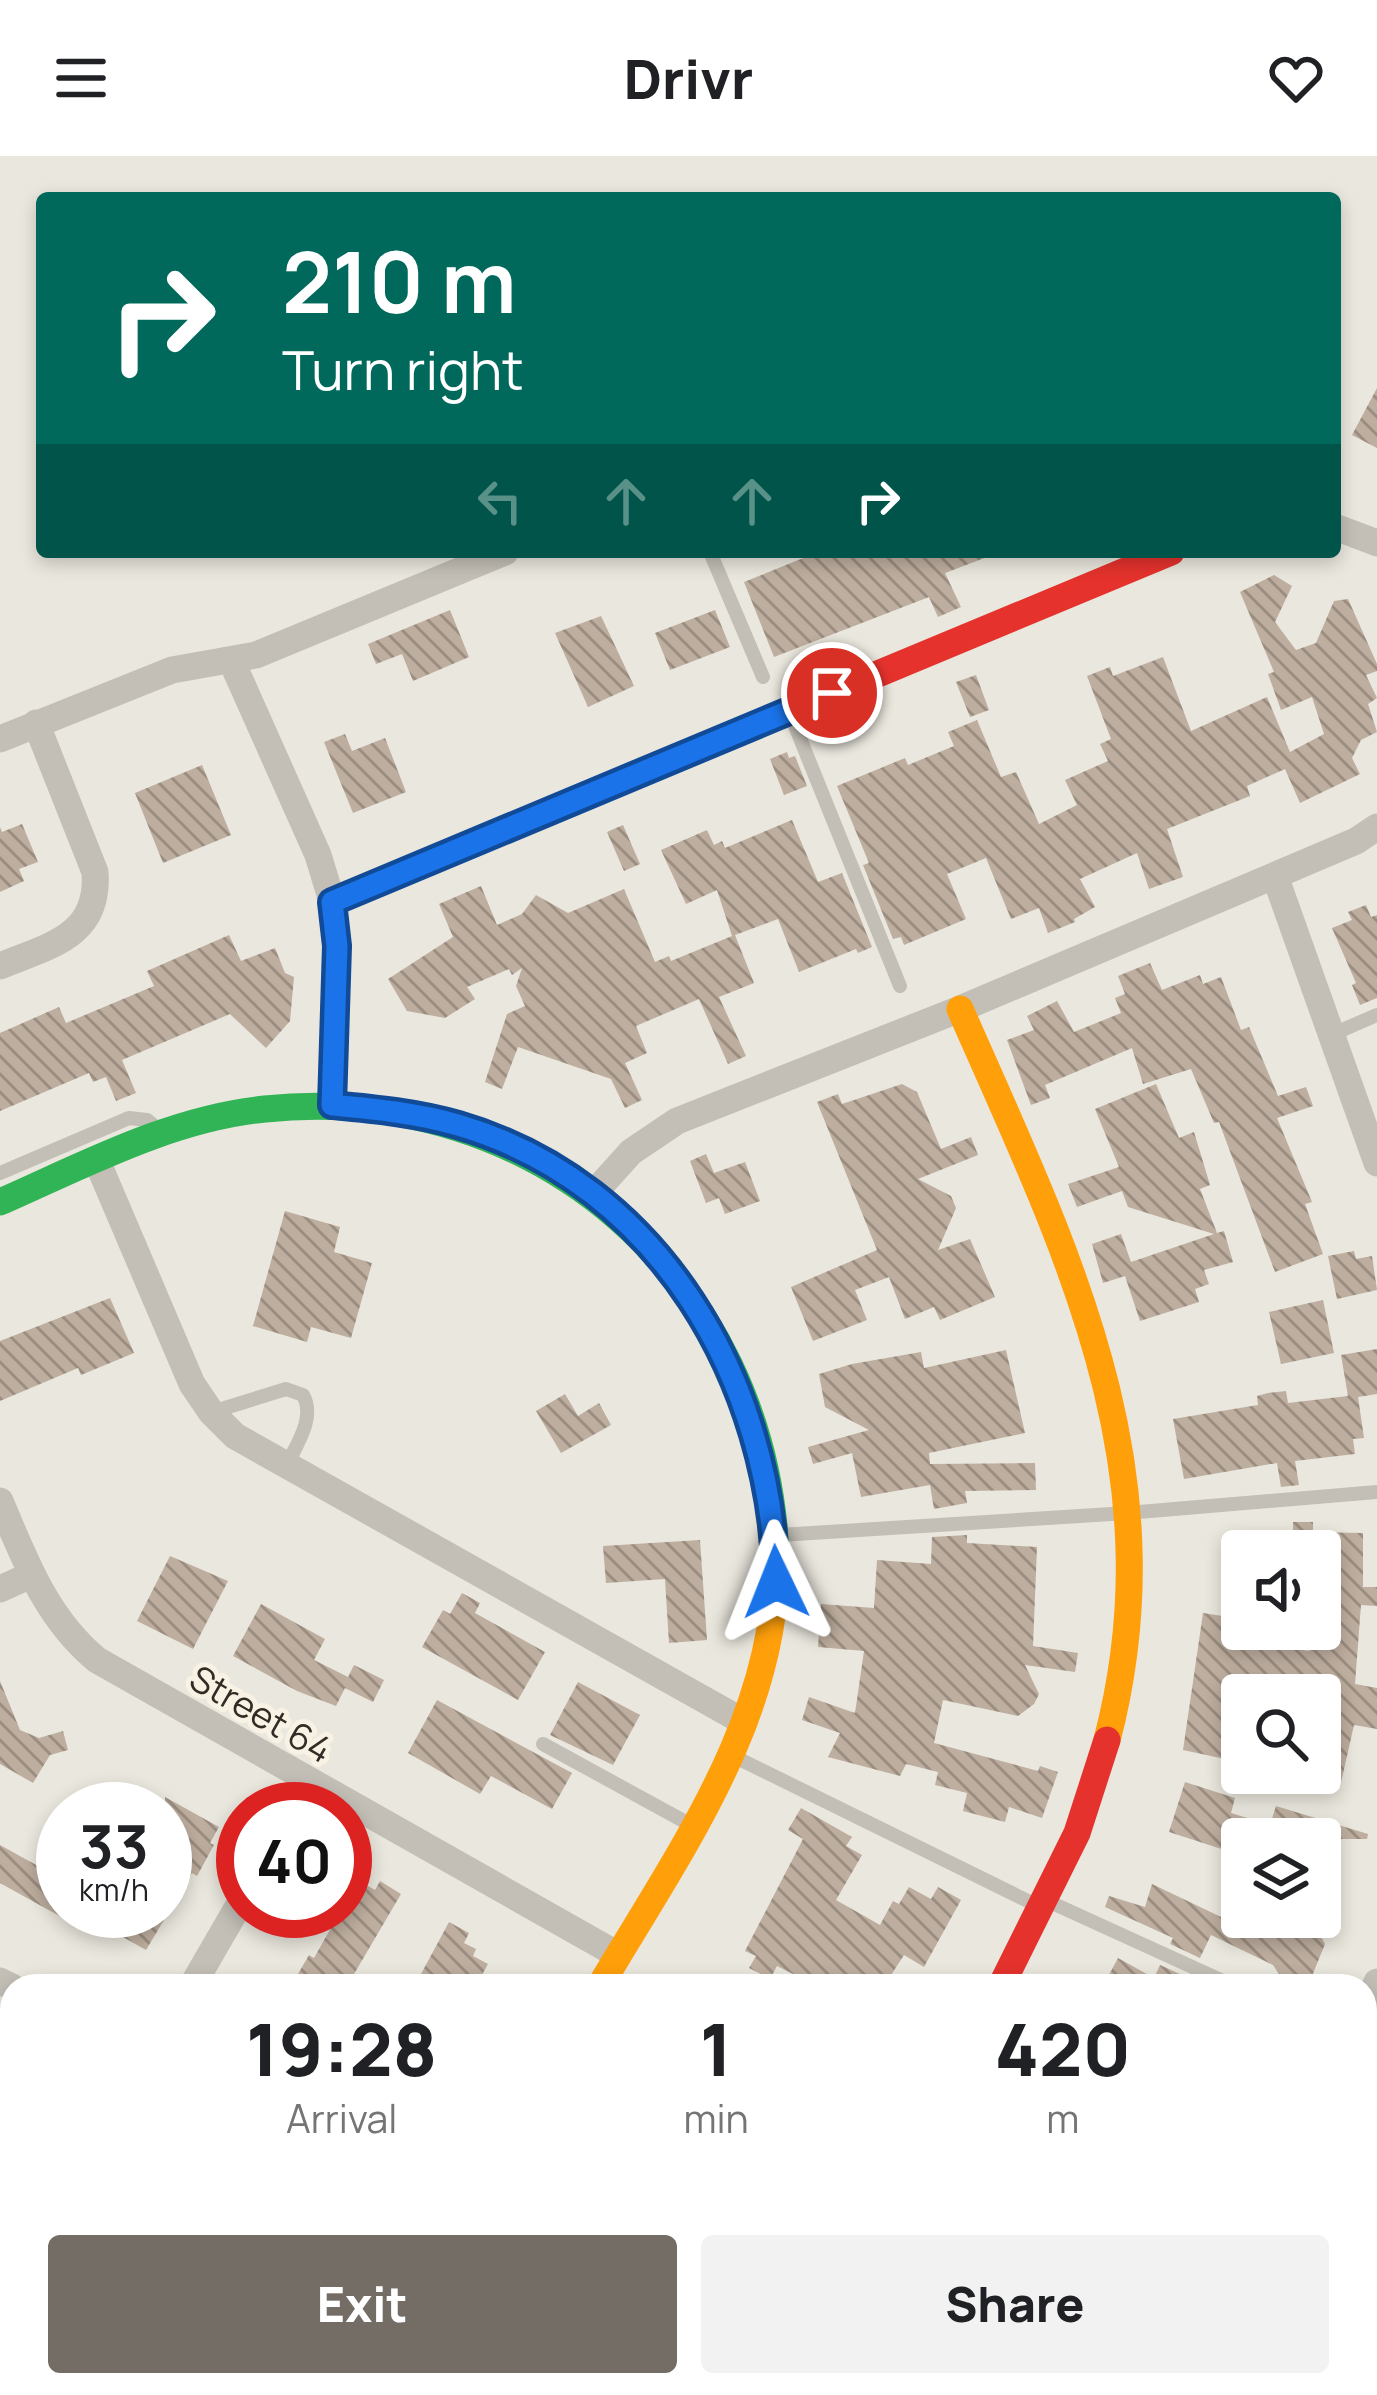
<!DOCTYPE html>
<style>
:root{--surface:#fff;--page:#f2f2f2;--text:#202124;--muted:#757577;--accent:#736d66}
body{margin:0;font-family:Manrope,sans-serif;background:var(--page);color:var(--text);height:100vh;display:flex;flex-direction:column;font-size:45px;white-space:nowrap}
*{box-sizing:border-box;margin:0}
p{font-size:39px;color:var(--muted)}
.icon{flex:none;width:66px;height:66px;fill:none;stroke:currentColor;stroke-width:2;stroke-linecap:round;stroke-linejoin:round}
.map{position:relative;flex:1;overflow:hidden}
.sheet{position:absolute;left:0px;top:1818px;width:1377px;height:423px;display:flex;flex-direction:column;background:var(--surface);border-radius:36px 36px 0 0;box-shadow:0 6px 18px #0003}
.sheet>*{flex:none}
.banner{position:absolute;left:36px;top:36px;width:1305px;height:366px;border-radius:12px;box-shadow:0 6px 18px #0003;background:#00695c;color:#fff;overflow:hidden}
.tools{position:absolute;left:1221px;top:1374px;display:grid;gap:24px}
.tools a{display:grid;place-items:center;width:120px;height:120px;border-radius:12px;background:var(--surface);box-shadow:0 6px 18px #0003;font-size:60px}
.speed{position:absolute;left:36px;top:1626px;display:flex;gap:24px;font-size:60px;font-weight:700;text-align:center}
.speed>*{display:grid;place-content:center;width:156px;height:156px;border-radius:50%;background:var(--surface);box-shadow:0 6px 18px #0003;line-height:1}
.speed small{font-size:30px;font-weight:400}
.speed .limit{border:18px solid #d22;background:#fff;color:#111}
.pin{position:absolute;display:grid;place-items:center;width:102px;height:102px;color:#fff;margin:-51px;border:6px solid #fff;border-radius:50%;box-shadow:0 3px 12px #0007}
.me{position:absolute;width:132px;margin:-66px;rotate:358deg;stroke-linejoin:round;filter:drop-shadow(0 0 9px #0008)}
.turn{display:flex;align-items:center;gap:42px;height:252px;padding:0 48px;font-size:54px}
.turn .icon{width:156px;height:156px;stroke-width:2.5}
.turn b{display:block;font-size:84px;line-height:102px}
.lanes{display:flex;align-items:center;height:114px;padding:0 48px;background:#0003;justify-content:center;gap:60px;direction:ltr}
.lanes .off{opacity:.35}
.eta{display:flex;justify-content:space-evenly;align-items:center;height:204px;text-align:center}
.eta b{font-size:72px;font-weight:800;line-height:84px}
.cta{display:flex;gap:24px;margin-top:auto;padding:24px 48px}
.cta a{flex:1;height:138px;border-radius:12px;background:var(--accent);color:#fff;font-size:48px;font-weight:800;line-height:138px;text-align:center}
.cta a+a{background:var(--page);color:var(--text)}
header{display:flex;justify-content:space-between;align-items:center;height:156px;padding:0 48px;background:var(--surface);font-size:54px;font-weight:800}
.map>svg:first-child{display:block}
.building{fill:url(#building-back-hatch)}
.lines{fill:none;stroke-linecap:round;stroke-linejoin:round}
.lane{stroke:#c3bfb7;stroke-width:14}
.street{stroke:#c3bfb7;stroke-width:27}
.fast{stroke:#30b455;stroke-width:27}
.slow{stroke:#ff9f0a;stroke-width:27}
.jam{stroke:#e5322d;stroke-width:27}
.route-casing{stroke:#114b97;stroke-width:30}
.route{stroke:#1a73e8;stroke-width:21}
.labels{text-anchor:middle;stroke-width:10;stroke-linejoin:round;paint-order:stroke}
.street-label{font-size:36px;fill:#332c26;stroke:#f8f2e4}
</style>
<header><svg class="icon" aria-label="menu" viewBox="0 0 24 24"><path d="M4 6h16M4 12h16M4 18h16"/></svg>Drivr<svg class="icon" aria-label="heart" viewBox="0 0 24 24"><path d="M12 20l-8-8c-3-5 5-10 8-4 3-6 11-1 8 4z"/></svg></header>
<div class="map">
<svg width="1377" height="2239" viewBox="0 0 1377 2239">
<defs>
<pattern id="building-back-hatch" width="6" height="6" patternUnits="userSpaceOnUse" patternTransform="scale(3)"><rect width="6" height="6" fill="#beae9f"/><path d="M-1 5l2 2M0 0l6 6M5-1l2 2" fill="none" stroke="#9b8e81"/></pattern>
</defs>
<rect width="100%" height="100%" fill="#eae7de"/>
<!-- building -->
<path class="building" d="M1377,232v60l-25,-13z
M818,396h177v2l-50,19 16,34 -23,10 -9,-20 -155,60 -30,-75z
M1274,419l18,11 -17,36 21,28 20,-7 18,-42 14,-2 29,65v7l-11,4 11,23 -9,6 9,28 -16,8 -9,18 8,16 -60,29 -15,-34 -38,17 3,10 -83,33 16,48 -34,12 -12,-36 -57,26 15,28 -21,12 1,3 -27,11 -9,-25 -28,11 -25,-61 -39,16 19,45 -62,26 -3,-8 -8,2 -30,-74 6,-2 -32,-77 68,-28 3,7 46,-19 -6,-14 29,-12 24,57 15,-5 23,52 38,-19 -12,-25 43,-19 -8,-17 11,-5 -24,-63 23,-9 3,9 50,-19 28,74 76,-34 23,55 34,-18 -12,-37 -31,13 -13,-36 6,-2 -34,-80z
M450,454l19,47 -56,24 -11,-27 -26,10 -8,-20z
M715,454l15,37 -60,23 -15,-37z
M601,460l33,70 -46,21 -33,-74z
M976,519l13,35 -19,7 -14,-35z
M345,578l7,17 33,-13 21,54 -53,21 -29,-71z
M787,596l2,6 6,-2 12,30 -23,9 -14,-36z
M202,609l29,70 -68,28 -28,-70z
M792,664l26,62 24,-9 30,74 -14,6 -2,-4 -57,23 -21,-53 -43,16 19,48 -35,14 27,59 -18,8 -29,-65 -63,27 11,27 -22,10 17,37 -17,8 -14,-29 -93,-32 -16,42 -17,-7 22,-68 18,-8 -9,-20 6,-18 -10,7 -3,-6 -42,18 8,12 -30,19 -38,-7 -19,-32 65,-42 -14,-33 42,-18 16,39 25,-11 14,-19 32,18 56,-24 31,73 14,-6 2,5 61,-25 -15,-46 -31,14 -25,-54 46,-20 7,15 8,-4 3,7z
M22,668l16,38 -19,7 5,12 -24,11v-65l2,5z
M623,669l17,39 -16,7 -17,-39z
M1366,749l5,12 6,-2v83l-17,7 -8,-20 4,-2 -24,-55 20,-8 -4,-8z
M229,779l12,26 34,-13 10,25 9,4 -4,44 -24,27 -36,-34 -108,46 14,33 -20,8 -10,-24 -13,5 -4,-9 -89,38v-78l59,-26 7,16 88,-37 -7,-15z
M1150,807l12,27 38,-15 3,9 18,-7 20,53 8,-3 29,69 28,-9 7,19 -36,12 35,84 -7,2 18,50 -48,18 -56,-150 -5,1 -23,-54 -48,15 -11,-36 -87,37 5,13 -19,7 -24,-65 27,-10 -7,-14 30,-15 17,31 47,-19 -6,-15 10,-4 -7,-18z
M902,928l15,8 24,57 30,-12 7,18 -60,24 33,17 5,12 -18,42 32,-11 25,58 -55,23 -6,-13 -29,12 -16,-42 -34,13 12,30 -54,21 -22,-54 86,-37 -60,-148 21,-8 4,10z
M1156,928l23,54 15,-6 16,53 -10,4 17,44 7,-2 9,31 -29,8 5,14 -14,5 4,13 -59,19 -15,-45 -22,7 -11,-39 29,-10 10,28 83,-28 -86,-27 -6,-16 -45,16 -9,-23 51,-17 -24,-58z
M706,998l8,19 31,-11 15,39 -35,13 -6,-16 -13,5 -16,-42z
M285,1055l55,16 -6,25 38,11 -21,75 -40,-11 -4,15 -54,-16z
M1354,1095l2,8 16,-3 5,34 -40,9 -9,-43z
M110,1142l24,55 -53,22 -3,-7 -78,33v-60z
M1323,1144l11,53 -53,11 -12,-52z
M1377,1193v45l-19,3 6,41 -11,1 2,15 -60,7 4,24 -18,2 -4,-24 -93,16 -11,-60 85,-14 -1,-9 11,-3 18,-2 2,12 60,-7 -7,-41z
M1006,1194l19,83 -96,20 1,11 105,-1 1,27 -71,1 2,12 -33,6 -4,-24 -69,12 -9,-44 -39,11 -5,-17 61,-17 -44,-23 -6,-33 33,-10 69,-12 3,16z
M565,1238l13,22 21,-13 12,22 -50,28 -25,-42z
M1293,1366h20v10l50,1v54h14v19l-16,-1 -6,79 22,4v41l-23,-4 -14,62 -20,-5v-87h-78v37h-3l-5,29 -51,-11 20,-137 39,6v10h19l-2,14 50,8 1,-22h10v-78h-27z
M967,1379v8l70,4 -4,99 45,7 -3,19 -50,-7 14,29 -5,10 -16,12 -75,-16 -9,43 104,28 2,-5 18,6 -16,46 -33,-11 -4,15 -42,-11 4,-18 -32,-8 3,-13 -32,-8 -6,12 -72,-19 12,-24 -38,-13 7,-23 46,16 9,-62 -46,-4 3,-43 53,4 3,-48 54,4 1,-27z
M700,1384l7,100 -38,3 -4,-64 -59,4 -3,-37z
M170,1400l58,25 -35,68 -56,-28z
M462,1437l18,10 -5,10 70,39 -27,48 -96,-53 21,-37 7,4z
M261,1448l64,35 -11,21 34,17 6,-12 30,15 -11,22 -28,-14 -9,18 -39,-15 -64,-35z
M0,1525l20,49 19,8 24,-7 5,19 -18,5 -17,28 -33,-19z
M578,1526l62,33 -27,50 -63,-30z
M437,1544l135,73 -20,36 -61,-33 -11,18 -72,-41z
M1185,1626l50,16 -4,15 39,12 6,-19 92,28 -1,5h-125l-5,15 -68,-22z
M165,1641l54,30 -9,16 4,2 -17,31 -5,-3 -46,77 -69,-39h88z
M801,1652l51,29 -6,9 16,9 -26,45 44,25 13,-24 6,3 10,-17 22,12 7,-12 23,13 -37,67 -20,-12 -20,31h-67l-40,-20 -7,13 -21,-11 7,-12 -11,-5 58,-112 -15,-9z
M0,1689l38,21 8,-14 17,9v57l-63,-35z
M1242,1714v47h36l9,5 24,-3 14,25 -17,42h-21l-14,-21 -62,-30 -11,23 -30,-14 3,-6 -68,-31 4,-11 36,11 7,-23 69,33z
M380,1725l21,13 -54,92h-56l18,-31 5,3 18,-32 -26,-15h39v-25l16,-4 14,8z
M449,1766l20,11 -5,10 12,6 -3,7 15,8 -12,22h-33l-22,-12z
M1118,1802l36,20 6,-13 31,14 -4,7h-84z"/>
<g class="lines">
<!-- lane -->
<path class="lane" d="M710,396l53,125
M791,560l109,270
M1333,878l44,-19
M0,1017l129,-55 18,2 12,10
M212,1256l74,-23 17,6c13,23 -7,50 -17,72
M780,1379l347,-22 250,-21
M543,1588l148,81
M735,1601l303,149
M1052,1747l182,83"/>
<!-- street -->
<path class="street" d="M1335,371l42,16
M232,506l86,193 14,46 5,45 -6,159
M0,583l172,-69 84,-15 249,-103
M1275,720l102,287
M0,810c48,-20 100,-29 95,-94l-59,-149
M97,1005l95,223 19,28 24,24 509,286
M594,1037l37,-41 46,-31 283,-112 396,-168 21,-14
M0,1345c25,59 46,117 97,159l521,295
M0,1433l31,-14
M0,1825l12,6
M192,1830l51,-88
M1365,1854l12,-28
M0,2160l12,-20
M771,2229l18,10
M364,2239l6,-10
M1151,2239l6,-10"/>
<!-- fast -->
<path class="fast" d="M0,1046c84,-37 172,-84 265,-93 273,-28 499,171 511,445"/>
<!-- slow -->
<path class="slow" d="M332,745l529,-220
M960,853c106,241 218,459 147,731
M600,1830c79,-134 179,-270 176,-432"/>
<!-- jam -->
<path class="jam" d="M861,525l310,-129
M1001,1830l76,-153 30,-93"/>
</g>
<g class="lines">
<!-- route casing -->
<g class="route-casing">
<path id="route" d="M776,1426c-4,-200 -116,-398 -318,-457 -41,-12 -84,-16 -126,-20l5,-159 -5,-44 500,-209"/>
</g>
<!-- route -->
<use href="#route" class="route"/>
</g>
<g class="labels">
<!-- street labels -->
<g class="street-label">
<text transform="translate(261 1558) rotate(30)" y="13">Street 64</text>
</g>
</g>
</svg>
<div class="tools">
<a><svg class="icon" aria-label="sound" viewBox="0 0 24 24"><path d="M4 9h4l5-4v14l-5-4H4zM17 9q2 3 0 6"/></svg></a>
<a><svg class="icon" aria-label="search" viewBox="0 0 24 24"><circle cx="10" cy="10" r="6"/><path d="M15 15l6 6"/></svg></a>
<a><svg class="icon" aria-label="layers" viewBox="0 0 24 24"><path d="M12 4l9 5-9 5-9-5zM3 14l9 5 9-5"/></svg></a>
</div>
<div class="speed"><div>33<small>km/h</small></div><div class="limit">40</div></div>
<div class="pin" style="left:832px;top:537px;background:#d93025"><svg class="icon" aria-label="arrive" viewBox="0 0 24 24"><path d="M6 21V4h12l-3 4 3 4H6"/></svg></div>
<svg class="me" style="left:776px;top:1426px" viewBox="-20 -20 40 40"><path d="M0-17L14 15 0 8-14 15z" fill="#1a73e8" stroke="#fff" stroke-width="4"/></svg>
<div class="banner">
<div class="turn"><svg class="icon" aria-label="right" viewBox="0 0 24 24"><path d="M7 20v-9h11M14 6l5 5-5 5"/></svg><div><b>210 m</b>Turn right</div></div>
<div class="lanes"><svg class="icon off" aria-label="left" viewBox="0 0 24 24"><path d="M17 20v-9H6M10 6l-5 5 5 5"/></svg><svg class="icon off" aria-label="ahead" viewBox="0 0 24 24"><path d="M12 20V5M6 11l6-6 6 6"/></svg><svg class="icon off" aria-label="ahead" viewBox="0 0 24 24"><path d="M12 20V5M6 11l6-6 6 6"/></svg><svg class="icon" aria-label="right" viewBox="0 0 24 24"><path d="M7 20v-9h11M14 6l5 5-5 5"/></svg></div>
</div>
<section class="sheet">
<div class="eta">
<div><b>19:28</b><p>Arrival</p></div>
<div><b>1</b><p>min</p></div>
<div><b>420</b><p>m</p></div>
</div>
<div class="cta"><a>Exit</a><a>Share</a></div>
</section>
</div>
